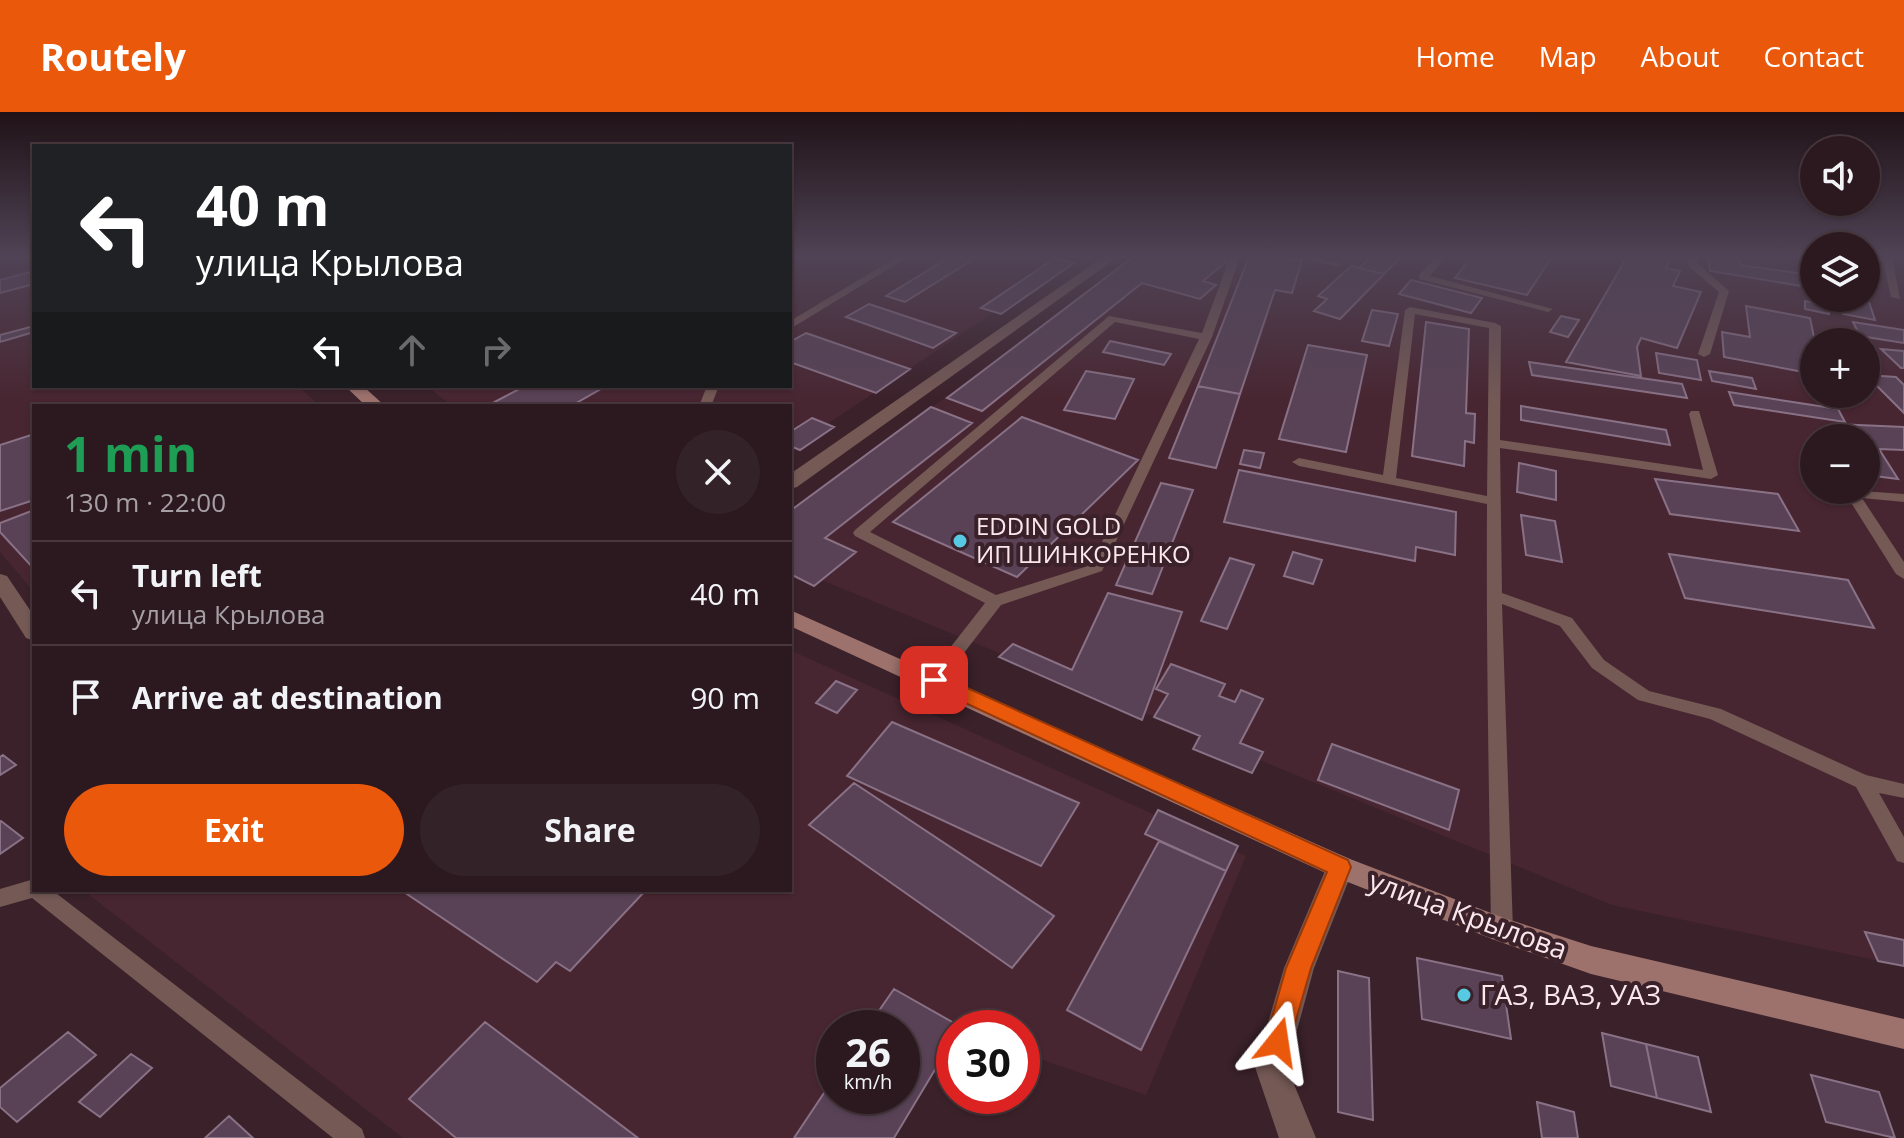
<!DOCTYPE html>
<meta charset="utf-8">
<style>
:root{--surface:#2c1920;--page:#342229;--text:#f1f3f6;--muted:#a6a0a5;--line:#48383e;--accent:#ea580c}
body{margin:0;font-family:"Open Sans",sans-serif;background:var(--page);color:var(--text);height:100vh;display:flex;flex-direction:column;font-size:30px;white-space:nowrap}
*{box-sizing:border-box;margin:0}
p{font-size:26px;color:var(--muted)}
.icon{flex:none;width:44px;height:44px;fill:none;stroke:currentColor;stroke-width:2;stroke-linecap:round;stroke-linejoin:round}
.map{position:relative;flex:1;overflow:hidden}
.panel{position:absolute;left:32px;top:292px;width:760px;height:488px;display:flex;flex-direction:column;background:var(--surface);border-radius:0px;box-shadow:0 2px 6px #0004,0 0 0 2px var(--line)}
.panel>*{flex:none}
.guide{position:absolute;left:32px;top:32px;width:760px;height:244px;border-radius:0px;box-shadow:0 2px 6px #0004,0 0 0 2px var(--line);background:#202124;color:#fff;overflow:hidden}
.controls{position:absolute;left:1800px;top:24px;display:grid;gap:16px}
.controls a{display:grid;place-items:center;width:80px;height:80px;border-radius:50%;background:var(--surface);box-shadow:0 2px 6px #0004,0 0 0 2px var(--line);font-size:40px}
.speed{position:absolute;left:816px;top:898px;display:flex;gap:16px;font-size:40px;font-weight:700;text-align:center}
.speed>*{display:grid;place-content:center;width:104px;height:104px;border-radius:50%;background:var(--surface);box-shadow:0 2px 6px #0004,0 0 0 2px var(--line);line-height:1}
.speed small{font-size:20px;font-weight:400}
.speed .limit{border:12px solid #d22;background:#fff;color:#111}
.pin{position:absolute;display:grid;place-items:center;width:68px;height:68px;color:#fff;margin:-34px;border-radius:16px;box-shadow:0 4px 12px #0006}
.me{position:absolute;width:88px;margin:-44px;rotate:15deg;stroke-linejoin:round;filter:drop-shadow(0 0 6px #0008)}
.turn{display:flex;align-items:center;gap:28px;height:168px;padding:0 32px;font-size:36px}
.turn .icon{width:104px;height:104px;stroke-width:2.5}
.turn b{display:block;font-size:56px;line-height:68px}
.lanes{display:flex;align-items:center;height:76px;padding:0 32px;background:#0003;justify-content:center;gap:40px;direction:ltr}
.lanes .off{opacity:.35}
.round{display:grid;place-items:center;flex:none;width:84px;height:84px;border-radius:42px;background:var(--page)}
.head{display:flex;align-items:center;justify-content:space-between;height:136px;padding:0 32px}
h1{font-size:48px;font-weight:700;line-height:60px;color:#1e9e55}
.action{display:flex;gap:16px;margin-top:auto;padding:16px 32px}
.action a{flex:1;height:92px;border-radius:48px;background:var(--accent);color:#fff;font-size:32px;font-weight:700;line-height:92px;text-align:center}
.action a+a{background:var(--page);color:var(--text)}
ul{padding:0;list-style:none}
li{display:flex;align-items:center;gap:24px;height:104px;padding:0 32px;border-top:2px solid var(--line)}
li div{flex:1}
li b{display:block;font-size:30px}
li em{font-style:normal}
header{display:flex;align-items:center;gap:48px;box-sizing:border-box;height:112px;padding:0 40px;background:var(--accent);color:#fff}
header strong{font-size:38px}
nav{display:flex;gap:44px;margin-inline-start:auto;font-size:28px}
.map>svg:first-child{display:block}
.built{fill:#482631;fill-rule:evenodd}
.building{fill:#594256;stroke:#897186;stroke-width:2}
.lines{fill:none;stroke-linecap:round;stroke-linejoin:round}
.service{fill:#745955;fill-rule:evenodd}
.minor{fill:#745955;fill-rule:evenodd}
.secondary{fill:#9d726c;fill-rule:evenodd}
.route{fill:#ea580c;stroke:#983908;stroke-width:2}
.poi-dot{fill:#57c9e2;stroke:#3b212a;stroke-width:3}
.labels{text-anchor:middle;stroke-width:8;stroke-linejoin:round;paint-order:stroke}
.poi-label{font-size:24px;fill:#fbe8ed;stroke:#3b212a;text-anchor:start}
.near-street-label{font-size:28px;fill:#fbe8ed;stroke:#3b212a}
.near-poi-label{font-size:28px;fill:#fbe8ed;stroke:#3b212a;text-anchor:start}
</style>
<header>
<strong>Routely</strong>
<nav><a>Home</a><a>Map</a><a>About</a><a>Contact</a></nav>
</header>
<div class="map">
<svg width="1904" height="1026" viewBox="0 0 1904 1026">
<rect width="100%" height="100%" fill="#3b212a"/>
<!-- built -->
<path class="built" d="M0,145h34v129h264l22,20h-286v186l-34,-40z
M790,145h286l-286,192v-43h-338l-25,-20h363z
M1139,145h675v41h52v-41h38v709l-292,-61 -822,-338v-57zM1814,230h52v52h-52zM1814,326h52v52h-52z
M790,538l456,206 -100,239 -124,-42v-25h-68l-63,110h-488l-320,-248h707zM834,916h68v68h-68z"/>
<!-- building -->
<path class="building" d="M950,145h27l-72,45 -19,-6z
M1133,145h79l15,4 -24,20 13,4 -16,14 -58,-16 -160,128 -35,-13z
M1249,145l53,3 -10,33 -17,-3 -35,104 -42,-8z
M1371,145h31l-18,17 -25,-6z
M1471,145h81l-25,38 -72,-17z
M1627,145h44l-5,11 14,3 -7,15 28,6 -24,56 -36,-10 -4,9 4,29 -75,-14z
M1708,145h31l1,8 74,10v13l-104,-17z
M1055,146l19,5 -73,51 -20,-6z
M1351,154l33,8 -44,45 -26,-8 13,-12 -9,-3z
M34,159v13l-34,9v-13z
M1411,168l71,18 -11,15 -72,-19z
M1839,186l29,1 7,21 -32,-6z
M1805,189l25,5 -1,8 -24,-5z
M869,192l87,29 -23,15 -87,-31z
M1746,194l64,12 5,24 -1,32 -90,-17 -2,-25 28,5z
M1372,198l26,4 -9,32 -27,-5z
M1561,204l18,4 -11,17 -18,-5z
M1426,210l43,7 -3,84 9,1 -1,29 -9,-2 -1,25 -52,-10z
M1853,210l51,8v13l-44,-7z
M34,214v6l-34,10v-7z
M806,221l104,36 -34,24 -86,-31v-20z
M1110,229l61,13 -7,11 -61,-13z
M1308,233l59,10 -21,97 -67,-13z
M1881,237l23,2v17h-3z
M1656,241l41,7 4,20 -42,-7z
M1529,250l153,22 5,14 -155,-23z
M1086,259l48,8 -19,40 -51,-9z
M1709,259l43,7 4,11 -44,-8z
M1866,263l30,2 8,8v28z
M525,274h81l-35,20h-84z
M1198,274l42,8 -24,74 -47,-10z
M1729,280l109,17 7,13 -111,-17z
M1521,294l145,24 4,15 -149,-25z
M931,295l41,16 -147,115 31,14 -42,34 -24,-12v-63z
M1022,305l116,43 -121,117 -124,-55z
M812,306l22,9 -34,23 -10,-4v-14z
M1835,312l69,3v23l-25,-1 19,30 -31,-4 -1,-37h-22z
M34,322v66l-34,11v-66z
M1244,338l20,3 -4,15 -20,-4z
M1519,351l37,8v29l-39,-8z
M1239,358l217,42 -1,43 -39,-8 -1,14 -191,-39z
M1655,367l123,15 21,37 -129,-17z
M1161,371l32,7 -41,104 -36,-9z
M34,398v59l-34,-37v-9z
M1521,403l34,6 7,41 -36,-7z
M1293,440l29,8 -9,24 -29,-8z
M1669,442l179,26 26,48 -189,-30z
M1230,446l24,7 -27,64 -26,-8z
M1108,481l74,19 -40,108 -143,-63 14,-13 59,26z
M1171,552l54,20 -6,12 16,6 6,-12 22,9 -23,44 23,9 -11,21 -59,-24 7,-13 -46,-19 14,-23 -12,-5z
M836,569l21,9 -20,23 -21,-10z
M892,610l187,81 -38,63 -194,-90z
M1332,632l127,46 -10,40 -131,-50z
M3,643l13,10 -16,10v-18z
M854,671l200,133 -42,52 -203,-143z
M1158,698l80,36 -12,25 -81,-37z
M1,709l22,17 -23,16v-32z
M1159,729l67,30 -85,179 -74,-40z
M401,778h245l-76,81 -14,-9 -19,20z
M1865,820l39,8v26l-26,-5z
M1417,846l85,18 9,63 -89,-20z
M1338,859l31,7 4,142 -35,-8z
M894,877l67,38 -7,1v10l-60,100h-100l40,-60v18h68v-68h-35z
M485,910l153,116h-182l-47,-39z
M68,920l28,23 -79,67 -17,-15v-19z
M1602,921l44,11 11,54 -46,-12z
M1646,932l52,13 13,55 -54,-14z
M131,942l21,14 -52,49 -21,-15z
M1811,963l68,17 16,46 -69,-16z
M1537,990l37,10 4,26h-36z
M229,1004l24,22h-48z"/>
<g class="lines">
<!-- service -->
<path class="service" d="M897,145h11l-118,72v-8z
M1230,145h10l-28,80 -110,234 -101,34 -61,79h-12l-2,-4 2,-4 57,-73 -130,-67 -2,-3 2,-3 254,-214 93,17zM1115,210l84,17 -108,226 -95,30 -126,-63z
M1300,145h17l25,7 -5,3z
M1436,145h10l-16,19 123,33 -5,3 -129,-33v-4z
M1687,145h10v6l32,28 -19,63 -6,3 -6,-3 21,-62 -31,-26z
M1882,145h10l8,42 -9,-2z
M1410,195l85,16 6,3 -1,114 203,30 -14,-56 2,-3h8l19,64 -7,4 -211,-31 2,145 70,25 32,42 45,31 72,18 145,66 38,9v14l-25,-5 25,44v26l-7,-2 -41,-74 -146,-68 -72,-19 -46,-32 -32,-42 -58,-22 11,326 -4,7 -7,2 -7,-2 -4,-7c-2,-142 -5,-285 -4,-426l-188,-38 -7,-4 7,-4 84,17 22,-165zM1415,202l74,14 -2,168 -91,-18z
M707,274h12l-8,20h-12z
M1847,378l57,4v8l-42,-4 42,64v17l-8,-5 -51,-81z
M34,767v11h18l310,239 3,9h-32l-301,-240 -32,9v-18z"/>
<!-- minor -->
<path class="minor" d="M1103,145h15l-321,230 -7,2v-15z
M0,462l7,2 27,40v25l-8,-3 -26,-41z
M1340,743l10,4 4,8 -40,101 -27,99 29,71h-37l-24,-71 29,-99 46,-109z"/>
<!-- secondary -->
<path class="secondary" d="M345,274h18l22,20h-19z
M790,498l560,249 154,59 87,28 313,73v30l-313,-75 -99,-35 -162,-64 -540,-249z"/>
</g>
<!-- sky -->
<linearGradient id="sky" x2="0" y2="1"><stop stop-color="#201217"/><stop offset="0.5" stop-color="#4f4355"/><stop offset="1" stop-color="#4f4355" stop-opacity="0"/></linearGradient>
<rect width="1904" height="288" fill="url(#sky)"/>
<!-- route -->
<path class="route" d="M934,561l414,187 3,7 -40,101 -24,83 -9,4 -9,-4 -4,-9 21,-74 41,-96 -400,-187 -3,-5z"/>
<!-- markers -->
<g class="poi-dot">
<circle cx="960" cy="429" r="8"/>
<circle cx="1464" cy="883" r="8"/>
</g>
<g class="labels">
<!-- poi labels -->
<g class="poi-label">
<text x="976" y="423">EDDIN GOLD<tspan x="976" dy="28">ИП ШИНКОРЕНКО</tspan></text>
</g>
<!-- near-street labels -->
<g class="near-street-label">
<text transform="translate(1468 803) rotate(20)" y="10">улица Крылова</text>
</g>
<!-- near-poi labels -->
<g class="near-poi-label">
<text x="1480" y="893">ГАЗ, ВАЗ, УАЗ</text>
</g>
</g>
</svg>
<div class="controls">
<a><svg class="icon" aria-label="sound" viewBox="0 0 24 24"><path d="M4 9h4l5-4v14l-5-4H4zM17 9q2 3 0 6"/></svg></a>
<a><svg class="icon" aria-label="layers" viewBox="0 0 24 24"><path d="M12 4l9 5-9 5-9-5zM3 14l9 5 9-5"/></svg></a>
<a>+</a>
<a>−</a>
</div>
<div class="speed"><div>26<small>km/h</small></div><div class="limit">30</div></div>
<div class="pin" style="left:934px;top:568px;background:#d93025"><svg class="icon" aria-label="arrive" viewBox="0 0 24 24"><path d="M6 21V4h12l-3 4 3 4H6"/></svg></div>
<svg class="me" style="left:1278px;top:930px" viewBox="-20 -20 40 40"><path d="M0-17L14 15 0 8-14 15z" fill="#ea580c" stroke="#fff" stroke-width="4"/></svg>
<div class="guide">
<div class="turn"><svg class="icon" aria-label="left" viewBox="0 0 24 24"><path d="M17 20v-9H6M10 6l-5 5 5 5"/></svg><div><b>40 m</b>улица Крылова</div></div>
<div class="lanes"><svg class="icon" aria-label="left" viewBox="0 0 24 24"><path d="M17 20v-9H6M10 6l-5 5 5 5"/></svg><svg class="icon off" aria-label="ahead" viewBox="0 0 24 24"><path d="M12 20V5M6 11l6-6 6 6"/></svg><svg class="icon off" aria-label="right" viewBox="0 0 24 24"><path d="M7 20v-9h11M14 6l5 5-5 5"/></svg></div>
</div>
<section class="panel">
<div class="head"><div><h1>1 min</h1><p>130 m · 22:00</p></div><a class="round"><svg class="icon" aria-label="close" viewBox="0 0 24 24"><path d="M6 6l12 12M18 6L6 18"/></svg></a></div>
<ul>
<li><svg class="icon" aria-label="left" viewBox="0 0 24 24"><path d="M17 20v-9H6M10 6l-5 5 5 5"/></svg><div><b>Turn left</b><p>улица Крылова</p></div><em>40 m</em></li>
<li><svg class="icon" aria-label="arrive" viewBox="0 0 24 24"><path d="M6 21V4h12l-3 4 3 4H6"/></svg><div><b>Arrive at destination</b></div><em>90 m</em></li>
</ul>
<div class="action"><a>Exit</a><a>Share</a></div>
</section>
</div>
